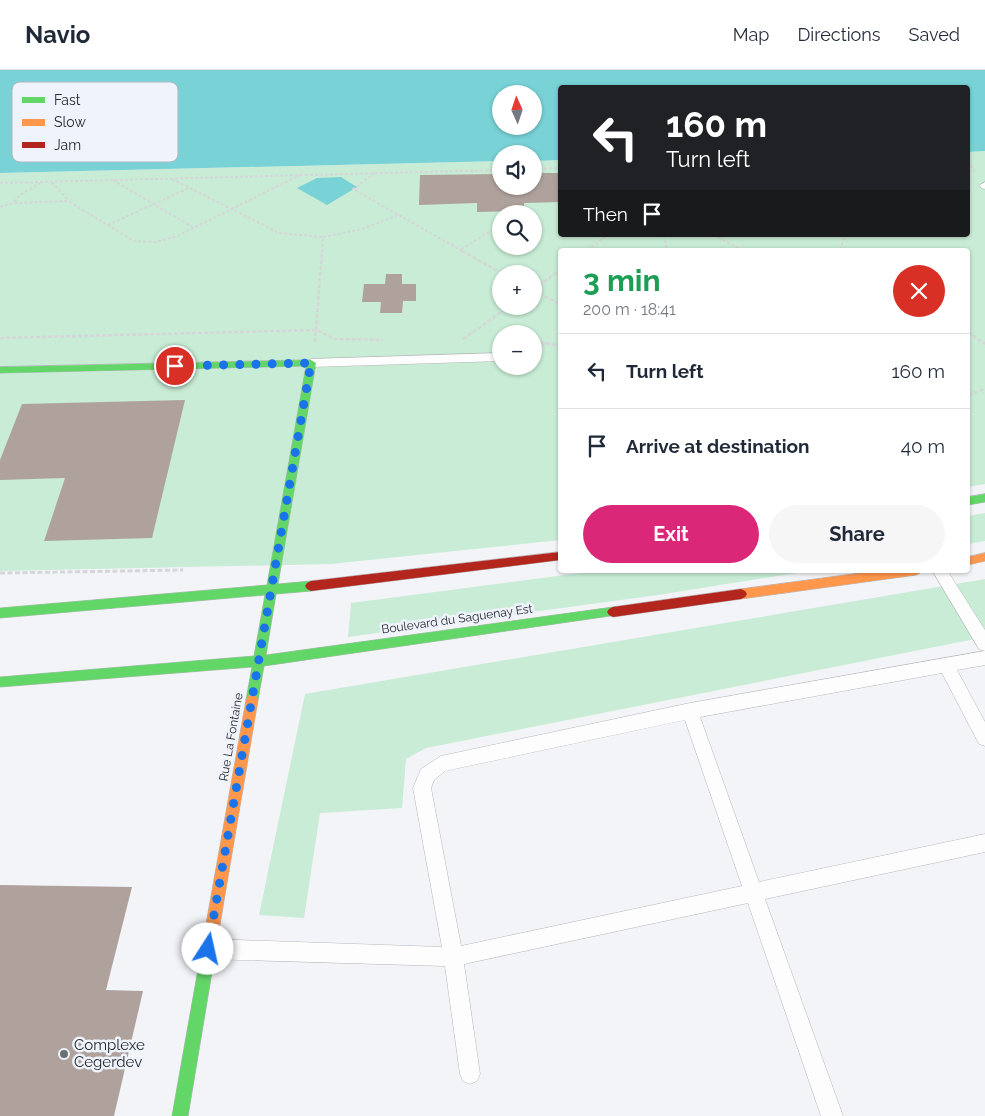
<!DOCTYPE html>
<meta charset="utf-8">
<style>
:root{--surface:#fff;--page:#f6f6f7;--text:#1f2937;--muted:#747a83;--line:#e0e1e3;--accent:#db2777}
body{margin:0;font-family:Raleway,sans-serif;background:var(--page);color:var(--text);height:100vh;display:flex;flex-direction:column;font-size:19px;white-space:nowrap}
*{box-sizing:border-box;margin:0}
p{font-size:16px;color:var(--muted)}
.icon{flex:none;width:28px;height:28px;fill:none;stroke:currentColor;stroke-width:2;stroke-linecap:round;stroke-linejoin:round}
.map{position:relative;flex:1;overflow:hidden}
.details{position:absolute;left:558px;top:178px;width:412px;height:325px;display:flex;flex-direction:column;background:var(--surface);border-radius:5px;box-shadow:0 1px 4px #0004}
.details>*{flex:none}
.guide{position:absolute;left:558px;top:15px;width:412px;height:152px;border-radius:5px;box-shadow:0 1px 4px #0004;background:#202124;color:#fff;overflow:hidden}
.needle{width:32px;rotate:357deg}
.fabs{position:absolute;left:492px;top:15px;display:grid;gap:10px}
.fabs a{display:grid;place-items:center;width:50px;height:50px;border-radius:50%;background:var(--surface);box-shadow:0 1px 4px #0004;font-size:25px}
.pin{position:absolute;display:grid;place-items:center;width:42px;height:42px;color:#fff;margin:-21px;border:2px solid #fff;border-radius:50%;box-shadow:0 1px 5px #0007}
.me{position:absolute;width:55px;margin:-28px;rotate:10deg;stroke-linejoin:round;filter:drop-shadow(0 0 4px #0008)}
.turn{display:flex;align-items:center;gap:18px;height:105px;padding:0 25px;font-size:22px}
.turn .icon{width:65px;height:65px;stroke-width:2.5}
.turn b{display:block;font-size:35px;line-height:42px}
.then{display:flex;align-items:center;height:48px;padding:0 25px;background:#0003;gap:10px;font-size:19px}
.round{display:grid;place-items:center;flex:none;width:52px;height:52px;border-radius:26px;background:var(--page)}
.overview{display:flex;align-items:center;justify-content:space-between;height:85px;padding:0 25px}
h1{font-size:30px;font-weight:700;line-height:38px;color:#1e9e55}
.action{display:flex;gap:10px;margin-top:auto;padding:10px 25px}
.action a{flex:1;height:58px;border-radius:30px;background:var(--accent);color:#fff;font-size:20px;font-weight:700;line-height:58px;text-align:center}
.action a+a{background:var(--page);color:var(--text)}
ul{padding:0;list-style:none}
li{display:flex;align-items:center;gap:15px;height:75px;padding:0 25px;border-top:1px solid var(--line)}
li div{flex:1}
li b{display:block;font-size:19px}
li em{font-style:normal}
header{display:flex;align-items:center;gap:30px;box-sizing:border-box;height:70px;padding:0 25px;background:var(--surface);border-bottom:1px solid var(--line)}
header strong{font-size:24px}
nav{display:flex;gap:28px;margin-inline-start:auto;font-size:18px}
.map>svg:first-child{display:block}
.green{fill:#c8ecd5;fill-rule:evenodd}
.water{fill:#78d2d6;fill-rule:evenodd}
.building{fill:#afa29d}
.lines{fill:none;stroke-linecap:round;stroke-linejoin:round}
.lane-casing{stroke:#b5b7ba;stroke-width:1}
.fast-casing{stroke:#b5b7ba;stroke-width:1}
.slow-casing{stroke:#b5b7ba;stroke-width:1}
.jam-casing{stroke:#b5b7ba;stroke-width:1}
.path-far2{stroke:#d5d6d8;stroke-width:2;stroke-dasharray:3 2;stroke-linecap:butt}
.path-far1{stroke:#d5d6d8;stroke-width:2.5;stroke-dasharray:4 2;stroke-linecap:butt}
.path{stroke:#d5d6d8;stroke-width:3;stroke-dasharray:5 2.5;stroke-linecap:butt}
.lane{fill:#fdfdfe;fill-rule:evenodd}
.fast{fill:#63d668;fill-rule:evenodd}
.slow{fill:#ff974d;fill-rule:evenodd}
.jam{fill:#b3261e;fill-rule:evenodd}
.route{stroke:#1a73e8;stroke-width:9;stroke-dasharray:0 16.2}
.poi-dot{fill:#6d6f73;stroke:#eef3fc;stroke-width:2}
.labels{text-anchor:middle;stroke-width:5;stroke-linejoin:round;paint-order:stroke}
.street-label{font-size:12px;fill:#26282b;stroke:#eef3fc}
.near-poi-label{font-size:15px;fill:#26282b;stroke:#eef3fc;text-anchor:start}
.key{fill:#eef3fc;stroke:#b2b6bd;stroke-width:1}
.key-label{font-size:14px;fill:#26282b}
</style>
<header>
<strong>Navio</strong>
<nav><a>Map</a><a>Directions</a><a>Saved</a></nav>
</header>
<div class="map">
<svg width="985" height="1046" viewBox="0 0 985 1046">
<rect width="100%" height="100%" fill="#f2f4f8"/>
<!-- green -->
<path class="green" d="M985,81v333l-17,3v-237h-408v290l-229,24 -331,7v-398l501,-12v25h33v-25l26,-1v75h408v-83zM501,144h33v32h-33zM501,204h33v32h-33zM501,264h33v32h-33z
M985,443v28l-17,3v-28z
M603,500h212l-157,25 -310,42 3,-34z
M985,509v58l-559,111 -20,11 -4,49 -82,5 -16,105 -45,-3 46,-221z"/>
<!-- water -->
<path class="water" d="M0,0h985v81l-17,1v-64h-408v72l-26,1v-7h-33v7l-501,12zM501,24h33v32h-33z
M341,107l16,10 -30,18 -30,-17 20,-10z"/>
<!-- building -->
<path class="building" d="M534,103h26v29l-36,1v8l-47,1v-9l-58,2 1,-30 81,-1v12h33z
M386,204h16v10h14v17h-13l-1,12h-22l1,-11h-19l2,-18h21z
M185,330l-33,138 -108,3 21,-63 -65,2v-20l22,-56z
M0,815l132,2 -26,103 37,1 -29,125h-114z"/>
<g class="lines">
<!-- lane casing -->
<g class="lane-casing">
<path id="lane" d="M985,112v7l-4,-1 -1,-3z
M501,283v8l-190,6 -6,-4 6,-4z
M932,500h15l38,60v21l-6,-2z
M985,581v14l-28,5 28,52v24l-6,-2 -37,-71 -242,44 59,165 226,-48v18l-220,47 78,217h-22l-73,-213 -284,61 16,110 -3,7 -7,3 -7,-3 -3,-7 -15,-108 -237,-7 -7,-3 -3,-7 3,-7 7,-3 234,8 -29,-159 8,-19 20,-13 249,-53zM685,650l57,166 -281,60 -30,-158 3,-8 11,-9z"/>
</g>
<!-- fast casing -->
<g class="fast-casing">
<path id="fast" d="M311,290l5,3 -38,221 33,-3 4,2 2,3 -2,3 -4,2 -35,3 -10,61 347,-48 4,2 2,3 -2,3 -353,51 -6,34 -2,4 -4,2 -4,-2 -2,-4 6,-33 -252,20v-10l254,-21 11,-61 -265,23v-10l267,-23 39,-219 -306,7v-6z
M985,424v8l-17,3v-8z
M212,853l5,2 2,5 -31,186h-16l33,-186 2,-5z"/>
</g>
<!-- slow casing -->
<g class="slow-casing">
<path id="slow" d="M985,483v8l-17,4v-8z
M883,500h39l-2,3 -4,2 -175,24 -4,-2 -2,-3 2,-3 4,-2z
M252,624l4,2 2,4 -39,230 -2,5 -5,2 -5,-2 -2,-5 41,-230 2,-4z"/>
</g>
<!-- jam casing -->
<g class="jam-casing">
<path id="jam" d="M560,482v8l-249,31 -4,-2 -2,-3 2,-3 4,-2z
M741,519l4,2 2,3 -2,3 -4,2 -128,18 -4,-2 -2,-3 2,-3 4,-2z"/>
</g>
<!-- path-far2 -->
<path class="path-far2" d="M968,91l8,12
M534,99l26,-1
M375,103l-22,16 111,63
M172,109l107,54 44,4
M113,110l81,48
M52,112l16,18
M0,113l501,-13
M14,132l6,-7 21,-12
M0,137l13,-4 55,-2 66,40 21,1 20,-5 125,-62
M520,144l4,-3
M108,155l81,-37
M664,165l3,15
M714,165l27,15
M461,179l40,-24
M587,180l21,-15
M840,180l5,-15
M322,182l1,-15 39,-8 36,-14"/>
<!-- path-far1 -->
<path class="path-far1" d="M462,181l41,23
M534,219l26,-19
M534,221l26,13
M968,262l17,12
M0,268l317,-8 17,9 49,1
M463,269l47,-33
M534,271l26,5
M315,272l7,-91
M536,286l9,-14
M968,325l17,-6"/>
<!-- path -->
<path class="path" d="M0,503l183,-3"/>
<!-- lane -->
<use href="#lane" class="lane"/>
<!-- fast -->
<use href="#fast" class="fast"/>
<!-- slow -->
<use href="#slow" class="slow"/>
<!-- jam -->
<use href="#jam" class="jam"/>
</g>
<g class="lines">
<!-- route -->
<path class="route" d="M175,296l136,-3 -103,586"/>
</g>
<!-- markers -->
<circle class="poi-dot" cx="64" cy="984" r="5"/>
<g class="labels">
<!-- street labels -->
<g class="street-label">
<text transform="translate(457 549) rotate(-8)" y="4">Boulevard du Saguenay Est</text>
<text transform="translate(231 667) rotate(-80)" y="4">Rue La Fontaine</text>
</g>
<!-- near-poi labels -->
<g class="near-poi-label">
<text x="74" y="980">Complexe<tspan x="74" dy="17">Cegerdev</tspan></text>
</g>
</g>
<!-- legend -->
<rect x="12" y="12" width="166" height="80" rx="8" class="key"/>
<rect x="22" y="27" width="23" height="6" fill="#63d668"/>
<rect x="22" y="49" width="23" height="7" fill="#ff974d"/>
<rect x="22" y="72" width="23" height="6" fill="#b3261e"/>
<g class="key-label">
<text x="54" y="35">Fast</text>
<text x="54" y="57">Slow</text>
<text x="54" y="80">Jam</text>
</g>
</svg>
<div class="fabs">
<a><svg class="needle" viewBox="-14 -14 28 28"><path d="M0-13l5 13h-10z" fill="#e53935"/><path d="M0 13l5-13h-10z" fill="#747a83"/></svg></a>
<a><svg class="icon" aria-label="sound" viewBox="0 0 24 24"><path d="M4 9h4l5-4v14l-5-4H4zM17 9q2 3 0 6"/></svg></a>
<a><svg class="icon" aria-label="search" viewBox="0 0 24 24"><circle cx="10" cy="10" r="6"/><path d="M15 15l6 6"/></svg></a>
<a>+</a>
<a>−</a>
</div>
<div class="pin" style="left:175px;top:296px;background:#d93025"><svg class="icon" aria-label="arrive" viewBox="0 0 24 24"><path d="M6 21V4h12l-3 4 3 4H6"/></svg></div>
<svg class="me" style="left:208px;top:879px" viewBox="-20 -20 40 40"><circle r="19" fill="#fff"/><path d="M0-13L10 11 0 6-10 11z" fill="#1a73e8"/></svg>
<div class="guide">
<div class="turn"><svg class="icon" aria-label="left" viewBox="0 0 24 24"><path d="M17 20v-9H6M10 6l-5 5 5 5"/></svg><div><b>160 m</b>Turn left</div></div>
<div class="then">Then<svg class="icon" aria-label="arrive" viewBox="0 0 24 24"><path d="M6 21V4h12l-3 4 3 4H6"/></svg></div>
</div>
<section class="details">
<div class="overview"><div><h1>3 min</h1><p>200 m · 18:41</p></div><a class="round" style="background:#d93025;color:#fff"><svg class="icon" aria-label="close" viewBox="0 0 24 24"><path d="M6 6l12 12M18 6L6 18"/></svg></a></div>
<ul>
<li><svg class="icon" aria-label="left" viewBox="0 0 24 24"><path d="M17 20v-9H6M10 6l-5 5 5 5"/></svg><div><b>Turn left</b></div><em>160 m</em></li>
<li><svg class="icon" aria-label="arrive" viewBox="0 0 24 24"><path d="M6 21V4h12l-3 4 3 4H6"/></svg><div><b>Arrive at destination</b></div><em>40 m</em></li>
</ul>
<div class="action"><a>Exit</a><a>Share</a></div>
</section>
</div>
